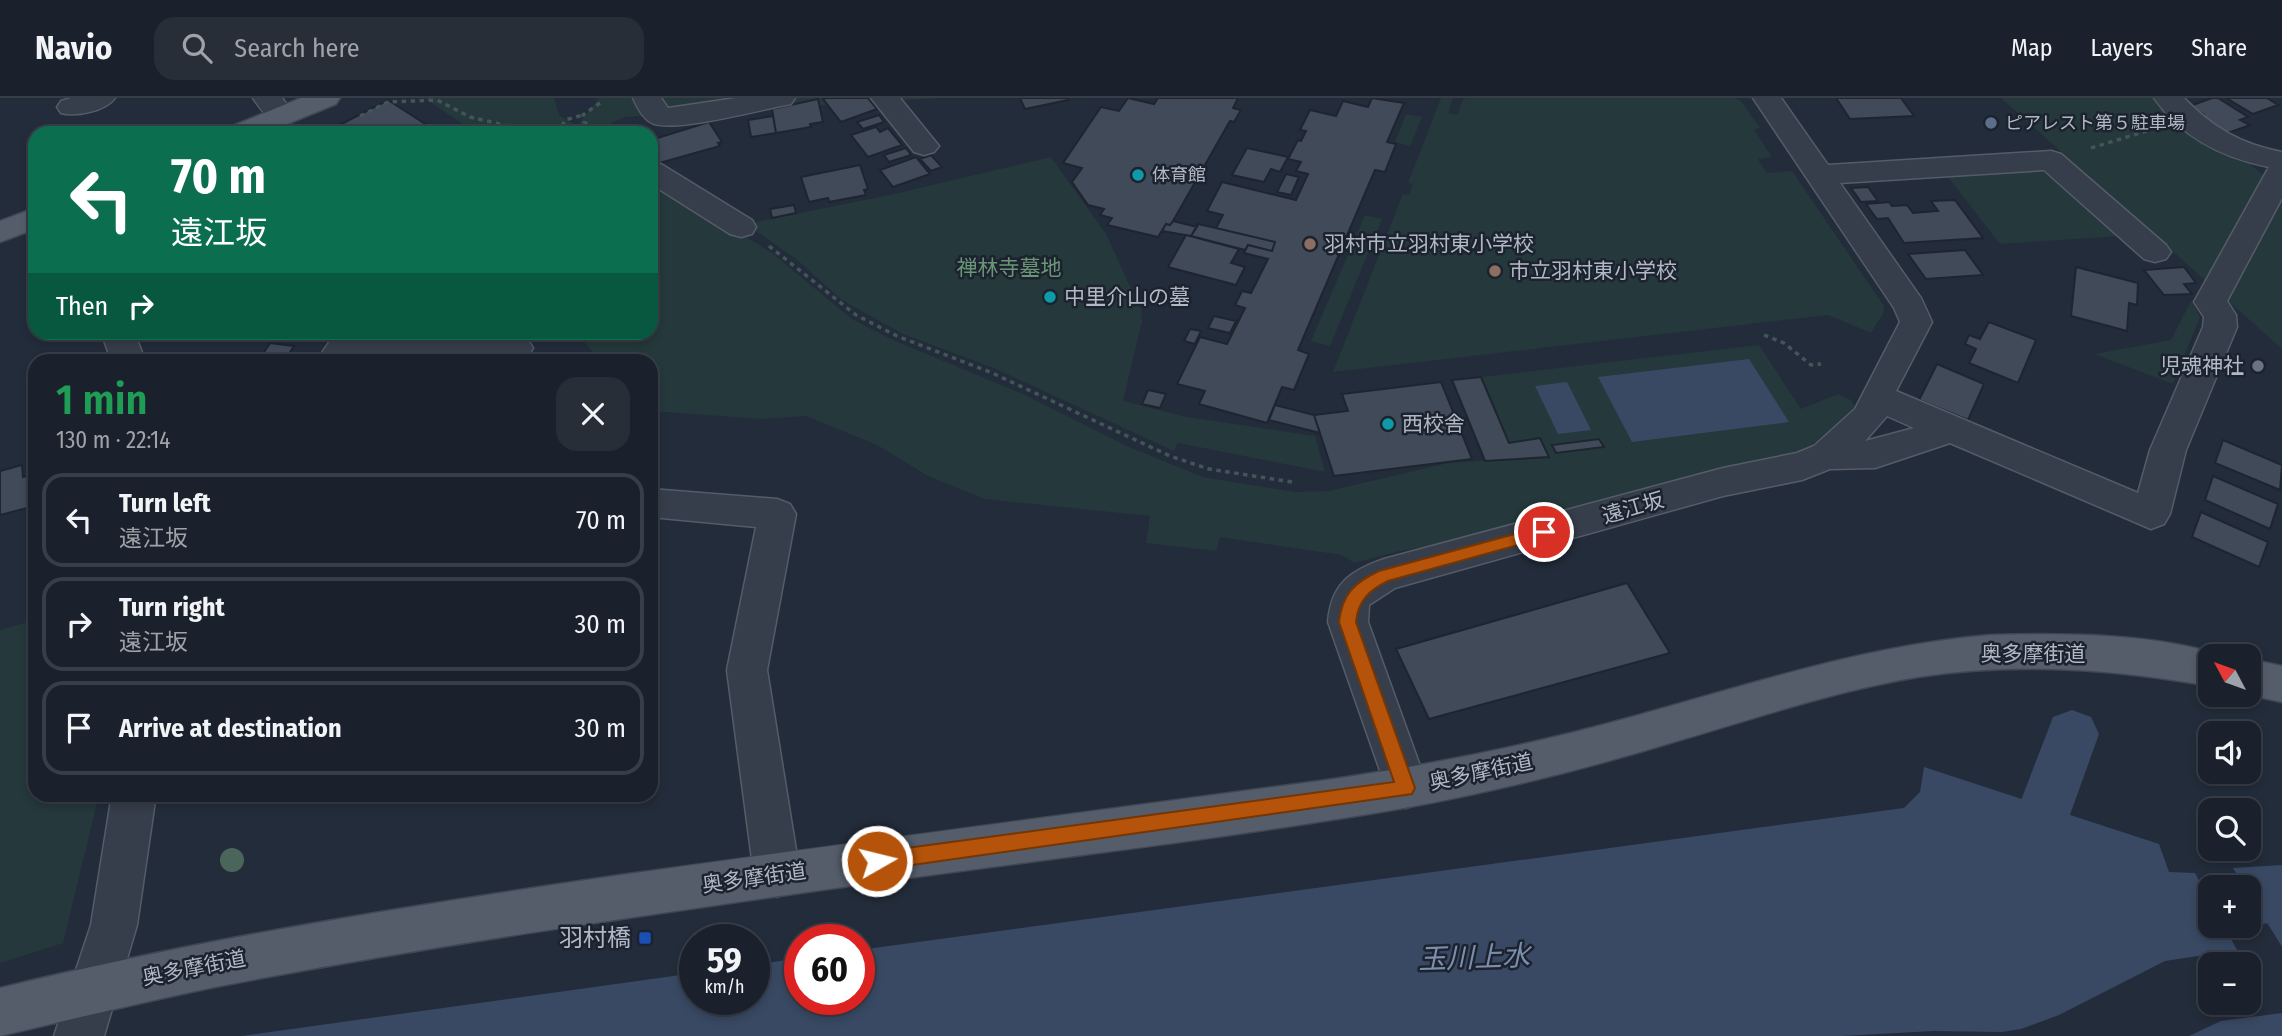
<!DOCTYPE html>
<meta charset="utf-8">
<style>
:root{--surface:#1a212c;--page:#272e38;--text:#f1f3f6;--muted:#9fa3a9;--line:#383e48}
body{margin:0;font-family:"Fira Sans Condensed","Noto Sans JP",sans-serif;background:var(--page);color:var(--text);height:100vh;display:flex;flex-direction:column;font-size:26px;white-space:nowrap}
*{box-sizing:border-box;margin:0}
p{font-size:23px;color:var(--muted)}
.icon{flex:none;width:38px;height:38px;fill:none;stroke:currentColor;stroke-width:2;stroke-linecap:round;stroke-linejoin:round}
.map{position:relative;flex:1;overflow:hidden}
.sheet{position:absolute;left:28px;top:256px;width:630px;height:448px;display:flex;flex-direction:column;background:var(--surface);border-radius:21px;box-shadow:0 4px 10px #0003,0 0 0 2px var(--line)}
.sheet>*{flex:none}
.guide{position:absolute;left:28px;top:28px;width:630px;height:214px;border-radius:21px;box-shadow:0 4px 10px #0003,0 0 0 2px var(--line);background:#0b6e4f;color:#fff;overflow:hidden}
.needle{width:46px;rotate:311deg}
.tools{position:absolute;left:2198px;top:546px;display:grid;gap:14px}
.tools a{display:grid;place-items:center;width:63px;height:63px;border-radius:14px;background:var(--surface);box-shadow:0 4px 10px #0003,0 0 0 2px var(--line);font-size:35px}
.speed{position:absolute;left:679px;top:826px;display:flex;gap:14px;font-size:35px;font-weight:700;text-align:center}
.speed>*{display:grid;place-content:center;width:91px;height:91px;border-radius:50%;background:var(--surface);box-shadow:0 4px 10px #0003,0 0 0 2px var(--line);line-height:1}
.speed small{font-size:18px;font-weight:400}
.speed .limit{border:10px solid #d22;background:#fff;color:#111}
.pin{position:absolute;display:grid;place-items:center;width:60px;height:60px;color:#fff;margin:-30px;border:4px solid #fff;border-radius:50%;box-shadow:0 2px 7px #0007}
.me{position:absolute;width:77px;margin:-38px;rotate:82deg;stroke-linejoin:round;filter:drop-shadow(0 0 5px #0008)}
.turn{display:flex;align-items:center;gap:24px;height:147px;padding:0 28px;font-size:32px}
.turn .icon{width:91px;height:91px;stroke-width:2.5}
.turn b{display:block;font-size:49px;line-height:60px}
.then{display:flex;align-items:center;height:66px;padding:0 28px;background:#0003;gap:14px;font-size:26px}
.round{display:grid;place-items:center;flex:none;width:74px;height:74px;border-radius:21px;background:var(--page)}
.head{display:flex;align-items:center;justify-content:space-between;height:119px;padding:0 28px}
h1{font-size:42px;font-weight:600;line-height:52px;color:#1e9e55}
ul{padding:0;list-style:none}
li{display:flex;align-items:center;gap:21px;height:94px;margin:0 14px 10px;padding:0 14px;border:4px solid var(--line);border-radius:21px}
li div{flex:1}
li b{display:block;font-size:26px}
li em{font-style:normal}
header{display:flex;align-items:center;gap:42px;box-sizing:border-box;height:98px;padding:0 35px;background:var(--surface);border-bottom:2px solid var(--line)}
header strong{font-size:33px}
nav{display:flex;gap:38px;margin-inline-start:auto;font-size:24px}
.search{width:490px;height:63px;background:var(--page);display:flex;align-items:center;gap:18px;box-sizing:border-box;padding:0 24px;border-radius:21px;color:var(--muted);font-size:26px}
.map>svg:first-child{display:block}
.green{fill:#25383b}
.water{fill:#394963}
.lines{fill:none;stroke-linecap:round;stroke-linejoin:round}
.stream{fill:#394963;fill-rule:evenodd}
.canal{fill:#394963;fill-rule:evenodd}
.building{fill:#404a59;stroke:#1e2531;stroke-width:2}
.minor-casing{stroke:#555c68;stroke-width:3}
.major-casing{stroke:#404753;stroke-width:3}
.path{stroke:#435558;stroke-width:3.5;stroke-dasharray:4.5 4.5;stroke-linecap:butt}
.minor{fill:#373e4b;fill-rule:evenodd}
.major{fill:#555d6b;fill-rule:evenodd}
.tree{fill:#4a665b}
.route{fill:#b45309;stroke:#753606;stroke-width:2}
.service-dot{fill:#5c6f8a;stroke:#1c232f;stroke-width:2.5}
.culture-dot{fill:#0f9aa8;stroke:#1c232f;stroke-width:2.5}
.education-dot{fill:#8d6e63;stroke:#1c232f;stroke-width:2.5}
.worship-dot{fill:#6b7280;stroke:#1c232f;stroke-width:2.5}
.transit-dot{fill:#1a4fb4;stroke:#1c232f;stroke-width:2.5}
.labels{text-anchor:middle;stroke-width:5;stroke-linejoin:round;paint-order:stroke}
.far-poi-label{font-size:18px;fill:#b2b9c6;stroke:#1c232f;text-anchor:start}
.poi-label{font-size:21px;fill:#b2b9c6;stroke:#1c232f;text-anchor:start}
.park-label{font-size:21px;fill:#6a9676;stroke:#1c232f}
.street-label{font-size:21px;fill:#b2b9c6;stroke:#1c232f}
.near-poi-label{font-size:24px;fill:#b2b9c6;stroke:#1c232f;text-anchor:end}
.near-water-label{font-size:28px;font-style:italic;fill:#7c8ead;stroke:#1c232f}
</style>
<header>
<strong>Navio</strong>
<div class="search"><svg class="icon" aria-label="search" viewBox="0 0 24 24"><circle cx="10" cy="10" r="6"/><path d="M15 15l6 6"/></svg>Search here</div>
<nav><a>Map</a><a>Layers</a><a>Share</a></nav>
</header>
<div class="map">
<svg width="2282" height="938" viewBox="0 0 2282 938">
<rect width="100%" height="100%" fill="#232c3a"/>
<!-- green -->
<path class="green" d="M424,0h130l5,17 18,11 22,-28h343l-317,19 -14,6 -6,10h-129z
M1441,0h12l-5,15 9,2 6,-16 6,-1h265l7,3 19,27 -6,2 18,27 -14,2 9,14 25,-2 92,135v6l-13,21 -43,-18 -495,57 70,-178 6,1 4,-11 -5,-1z
M2001,0h166l115,92v159z
M1406,16l16,3 -12,29 -15,-4z
M1051,59l55,77 35,76 1,11 -19,80 64,16 128,19 10,36 -147,-29 -4,8 -178,-82 -95,-36 -59,-33 -46,-41 -50,-35 148,-30z
M2038,73l18,6 64,59 -120,8 -52,-67z
M651,79l121,76 80,66 41,21 130,54 106,53 74,30 92,15 34,-1 119,-28 100,-6 -8,-19 -31,5 -28,-66 278,-32 42,64 37,-15 13,6 5,8 -52,44 -344,89 -60,10 -46,12 -12,-8 -122,-18 -4,14 -70,-8 4,-27 -165,-17 -57,-23 -51,-31 -71,-29 -44,3 -111,-8v-51h-51l-24,-27 75,-1z
M1365,117l17,4 -52,127 -19,-5z
M2191,203l9,16 -27,67 -79,-30 77,-14z
M35,522v174l64,1 -36,148 -63,20v-333z"/>
<!-- water -->
<path class="water" d="M1749,261l40,63 -157,20 -34,-65z
M1567,284l24,48 -33,4 -23,-48z
M1924,669l235,77 10,28 26,1 15,28v25h14l13,24 -72,11 -106,54 -38,14 -19,3 -68,-1 -92,5h-1601l454,-63v26h59v-34l46,-7v41h59v-49l1045,-142 16,-16z
M2282,767v82l-33,-54v-6h-4l-12,-19z
M2282,915v23h-93l32,-15z"/>
<g class="lines">
<!-- stream -->
<path class="stream" d="M2282,808v16l-33,3v-16z"/>
<!-- canal -->
<path class="canal" d="M2072,612l19,7 8,17 -56,156 -20,8 -20,-8 -9,-19 59,-154z"/>
</g>
<!-- building -->
<path class="building" d="M827,0h41l9,11 -36,13 -18,-23z
M1020,0h47l1,2 -43,9z
M1128,0l26,6 4,-6h80l-5,10 8,2 -7,12 -4,-1 -57,100 -3,4 -4,-1 -8,13 -51,-12 5,-7 -12,-3 4,-6 -16,-4 -16,-23 10,-14 -19,-5 38,-56 18,4z
M1372,0l32,5 -17,39 9,2 -11,28 -10,-2 -77,180 11,4 -15,36 -12,-3 -15,36 -68,-19 6,-13 -28,-7 23,-47 27,7 18,-36 -10,-3 7,-14 9,2 17,-34 -24,-6 4,-8 24,6 3,-9 -59,-14 7,-13 -16,-4 15,-29 74,18 12,-26 -12,-3 5,-9 -13,-3 10,-19 3,1 5,-10 -6,-1 10,-20 26,6 7,-15 25,6z
M1836,0h65l13,18 -64,3z
M2212,0h6l30,19 -8,3 10,5 -22,8 -29,-18 4,-1 -13,-8z
M2226,0h41l11,7 -25,9z
M818,1l5,23 -13,2 1,3 -35,6 -4,-24z
M388,2l45,29 -6,4h-103z
M879,17l5,7 -21,7 -6,-7z
M773,18l3,17 -25,4 -3,-17z
M709,24l13,20 -4,1 2,3 -64,18 -5,-8v-16z
M876,29l4,5 8,-4 14,17 -34,12 -17,-22z
M906,50l5,7 -22,7 -5,-7z
M1247,50l41,9 -8,15 -9,-3 -7,13 -32,-7z
M931,57l11,12 -11,4 -11,-12z
M916,59l14,17 -37,13 -13,-17z
M860,67l8,24 -4,1 2,5 -37,7 -1,-4 -19,4 -8,-25z
M1286,76l13,3 -8,18 -14,-3z
M1868,89l10,14 -17,1 -10,-14z
M1955,102l28,38 -79,5 -16,-25 -11,1 -11,-15 23,-2 3,4 15,-1 6,8 25,-2 -7,-10z
M794,107l2,8 -24,5 -2,-9z
M1173,123l24,6 -6,9 -29,-5 4,-7 4,1z
M1198,126l18,4 59,14 -3,9 -24,-6 -3,5 -54,-14z
M1186,137l53,14 -8,14 14,4 -9,18 -68,-18z
M1965,152l18,25 -57,4 -18,-25z
M2076,169l62,16 -1,22 -8,-2 -2,28 -56,-15z
M2184,169l12,16 -12,1 8,10 -28,1 -20,-25z
M1214,218l22,5 -6,12 -22,-5z
M1989,224l47,18 -18,43 -49,-20 7,-14 -11,-5 4,-9 11,4z
M1190,231l11,2 -6,13 -11,-3z
M270,245l24,3 -9,14h-26z
M1937,266l47,20 -16,36 -49,-20z
M1481,279l28,66 31,-5 9,19 -64,4 -33,-81z
M1441,284l31,77 -138,17 -20,-61 34,-4 -6,-17z
M1148,292l18,4 -6,14 -18,-4z
M1275,307l39,10 6,18 -51,-13z
M1599,341l5,8 -48,6 -4,-8z
M2223,342l59,25 -2,25 -65,-27z
M22,367l1,12 12,-3v32l-35,9v-44z
M2213,378l65,28 -8,25 -65,-29z
M2201,414l67,30 -9,25 -67,-30z
M1627,485l43,70 -241,66 -33,-70z"/>
<g class="lines">
<!-- minor casing -->
<g class="minor-casing">
<path id="minor" d="M71,0h44c-9,13 -39,19 -54,15l-4,-6 4,-6z
M253,0h29l14,18 -4,6c-20,5 -28,-8 -39,-24z
M633,0h28l7,10 68,-10h59l-4,6 -10,2c-25,5 -109,27 -129,17 -9,-4 -15,-16 -19,-25z
M871,0h29l39,48 -5,6 -10,3 -10,-3z
M1753,0h28l47,67 223,-14 10,3 105,91 5,7 -5,7 -11,3 -11,-3 -100,-89 -204,13 81,115 11,24 -36,69 242,102 12,-43 53,-123 1,-10 -10,-15 75,-135c-46,-9 -87,-29 -115,-69h30c29,30 57,46 98,54v46l-55,103 9,14 1,12 -51,123 -16,64 -6,10 -13,5 -201,-86 -75,25 -45,1 -28,11 -79,16 -328,92 -26,17 -1,17 60,166 -7,14 -15,6 -15,-6 -63,-180c3,-38 22,-51 56,-63l339,-91 74,-15 17,-7 41,-37 45,-87 -6,-14zM1887,318l27,12 -49,13z
M651,64l10,2 91,56 4,7 -4,7 -11,3 -11,-3 -79,-50z
M101,234h33l11,28h-34z
M516,238l12,4 5,8 -7,12h-209l13,-19 12,-4z
M651,391l126,10 13,5 6,10 -29,156 33,205 -7,15 -16,7 -16,-7 -7,-15 -27,-205 29,-143 -105,-10z
M112,696h44l-19,131 -33,111h-50l37,-111z"/>
</g>
<!-- major casing -->
<g class="major-casing">
<path id="major" d="M301,0h39l-4,6 -71,29h-39l4,-6z
M35,110v21l-35,13v-21z
M1991,537c71,-2 166,-2 232,21h-13v30c-97,-17 -194,-24 -292,-9 -85,14 -168,43 -251,67 -86,26 -174,48 -263,64 -174,30 -351,50 -526,74 -219,31 -440,62 -658,104 -74,15 -147,33 -220,50v-48c205,-50 413,-83 621,-113 233,-33 466,-63 699,-94 104,-15 207,-35 308,-63 121,-33 238,-73 363,-83z
M2249,561l33,7v36l-33,-7z"/>
</g>
<!-- path -->
<path class="path" d="M600,5l-17,12 1,7 20,11
M360,18l28,-14 49,-2 33,17 68,16
M563,35l-3,-3 5,-10 18,-5
M2091,50l59,-18
M769,148l87,69 41,21 93,36 180,84 39,13 83,13
M1764,237l20,8 27,22 10,-1"/>
<!-- minor -->
<use href="#minor" class="minor"/>
<!-- major -->
<use href="#major" class="major"/>
</g>
<!-- trees -->
<circle class="tree" cx="232" cy="762" r="12"/>
<!-- route -->
<path class="route" d="M1544,428l6,1 2,5 -2,4 -162,45c-18,9 -30,19 -32,41l59,166 -3,6 -535,76 -6,-3 -3,-6 3,-6 6,-3 517,-70 -55,-160c3,-28 16,-40 40,-51z"/>
<!-- markers -->
<circle class="service-dot" cx="1991" cy="25" r="7"/>
<g class="culture-dot">
<circle cx="1138" cy="77" r="7"/>
<circle cx="1050" cy="199" r="7"/>
<circle cx="1388" cy="326" r="7"/>
</g>
<g class="education-dot">
<circle cx="1310" cy="146" r="7"/>
<circle cx="1495" cy="173" r="7"/>
</g>
<circle class="worship-dot" cx="2258" cy="268" r="7"/>
<rect class="transit-dot" x="638" y="833" width="14" height="14" rx="3.5"/>
<g class="labels">
<!-- far-poi labels -->
<g class="far-poi-label">
<text x="2005" y="31">ピアレスト第５駐車場</text>
<text x="1152" y="83">体育館</text>
</g>
<!-- poi labels -->
<g class="poi-label">
<text x="1324" y="153">羽村市立羽村東小学校</text>
<text x="1509" y="180">市立羽村東小学校</text>
<text x="1064" y="206">中里介山の墓</text>
<text x="2244" y="275" text-anchor="end">児魂神社</text>
<text x="1402" y="333">西校舎</text>
</g>
<!-- park labels -->
<g class="park-label">
<text x="1009" y="177">禅林寺墓地</text>
</g>
<!-- street labels -->
<g class="street-label">
<text transform="translate(1633 410) rotate(-16)" y="7">遠江坂</text>
<text x="2033" y="563">奥多摩街道</text>
<text transform="translate(1481 674) rotate(-12)" y="7">奥多摩街道</text>
<text transform="translate(754 780) rotate(-8)" y="7">奥多摩街道</text>
<text transform="translate(194 870) rotate(-11)" y="7">奥多摩街道</text>
</g>
<!-- near-poi labels -->
<g class="near-poi-label">
<text x="631" y="848">羽村橋</text>
</g>
<!-- near-water labels -->
<g class="near-water-label">
<text transform="translate(1474 859) rotate(-2)" y="10">玉川上水</text>
</g>
</g>
</svg>
<div class="tools">
<a><svg class="needle" viewBox="-14 -14 28 28"><path d="M0-13l5 13h-10z" fill="#e53935"/><path d="M0 13l5-13h-10z" fill="#9fa3a9"/></svg></a>
<a><svg class="icon" aria-label="sound" viewBox="0 0 24 24"><path d="M4 9h4l5-4v14l-5-4H4zM17 9q2 3 0 6"/></svg></a>
<a><svg class="icon" aria-label="search" viewBox="0 0 24 24"><circle cx="10" cy="10" r="6"/><path d="M15 15l6 6"/></svg></a>
<a>+</a>
<a>−</a>
</div>
<div class="speed"><div>59<small>km/h</small></div><div class="limit">60</div></div>
<div class="pin" style="left:1544px;top:434px;background:#d93025"><svg class="icon" aria-label="arrive" viewBox="0 0 24 24"><path d="M6 21V4h12l-3 4 3 4H6"/></svg></div>
<svg class="me" style="left:877px;top:763px" viewBox="-20 -20 40 40"><circle r="17" fill="#b45309" stroke="#fff" stroke-width="3"/><path d="M0-11L8 9 0 5-8 9z" fill="#fff"/></svg>
<div class="guide">
<div class="turn"><svg class="icon" aria-label="left" viewBox="0 0 24 24"><path d="M17 20v-9H6M10 6l-5 5 5 5"/></svg><div><b>70 m</b>遠江坂</div></div>
<div class="then">Then<svg class="icon" aria-label="right" viewBox="0 0 24 24"><path d="M7 20v-9h11M14 6l5 5-5 5"/></svg></div>
</div>
<section class="sheet">
<div class="head"><div><h1>1 min</h1><p>130 m · 22:14</p></div><a class="round"><svg class="icon" aria-label="close" viewBox="0 0 24 24"><path d="M6 6l12 12M18 6L6 18"/></svg></a></div>
<ul>
<li><svg class="icon" aria-label="left" viewBox="0 0 24 24"><path d="M17 20v-9H6M10 6l-5 5 5 5"/></svg><div><b>Turn left</b><p>遠江坂</p></div><em>70 m</em></li>
<li><svg class="icon" aria-label="right" viewBox="0 0 24 24"><path d="M7 20v-9h11M14 6l5 5-5 5"/></svg><div><b>Turn right</b><p>遠江坂</p></div><em>30 m</em></li>
<li><svg class="icon" aria-label="arrive" viewBox="0 0 24 24"><path d="M6 21V4h12l-3 4 3 4H6"/></svg><div><b>Arrive at destination</b></div><em>30 m</em></li>
</ul>
</section>
</div>
